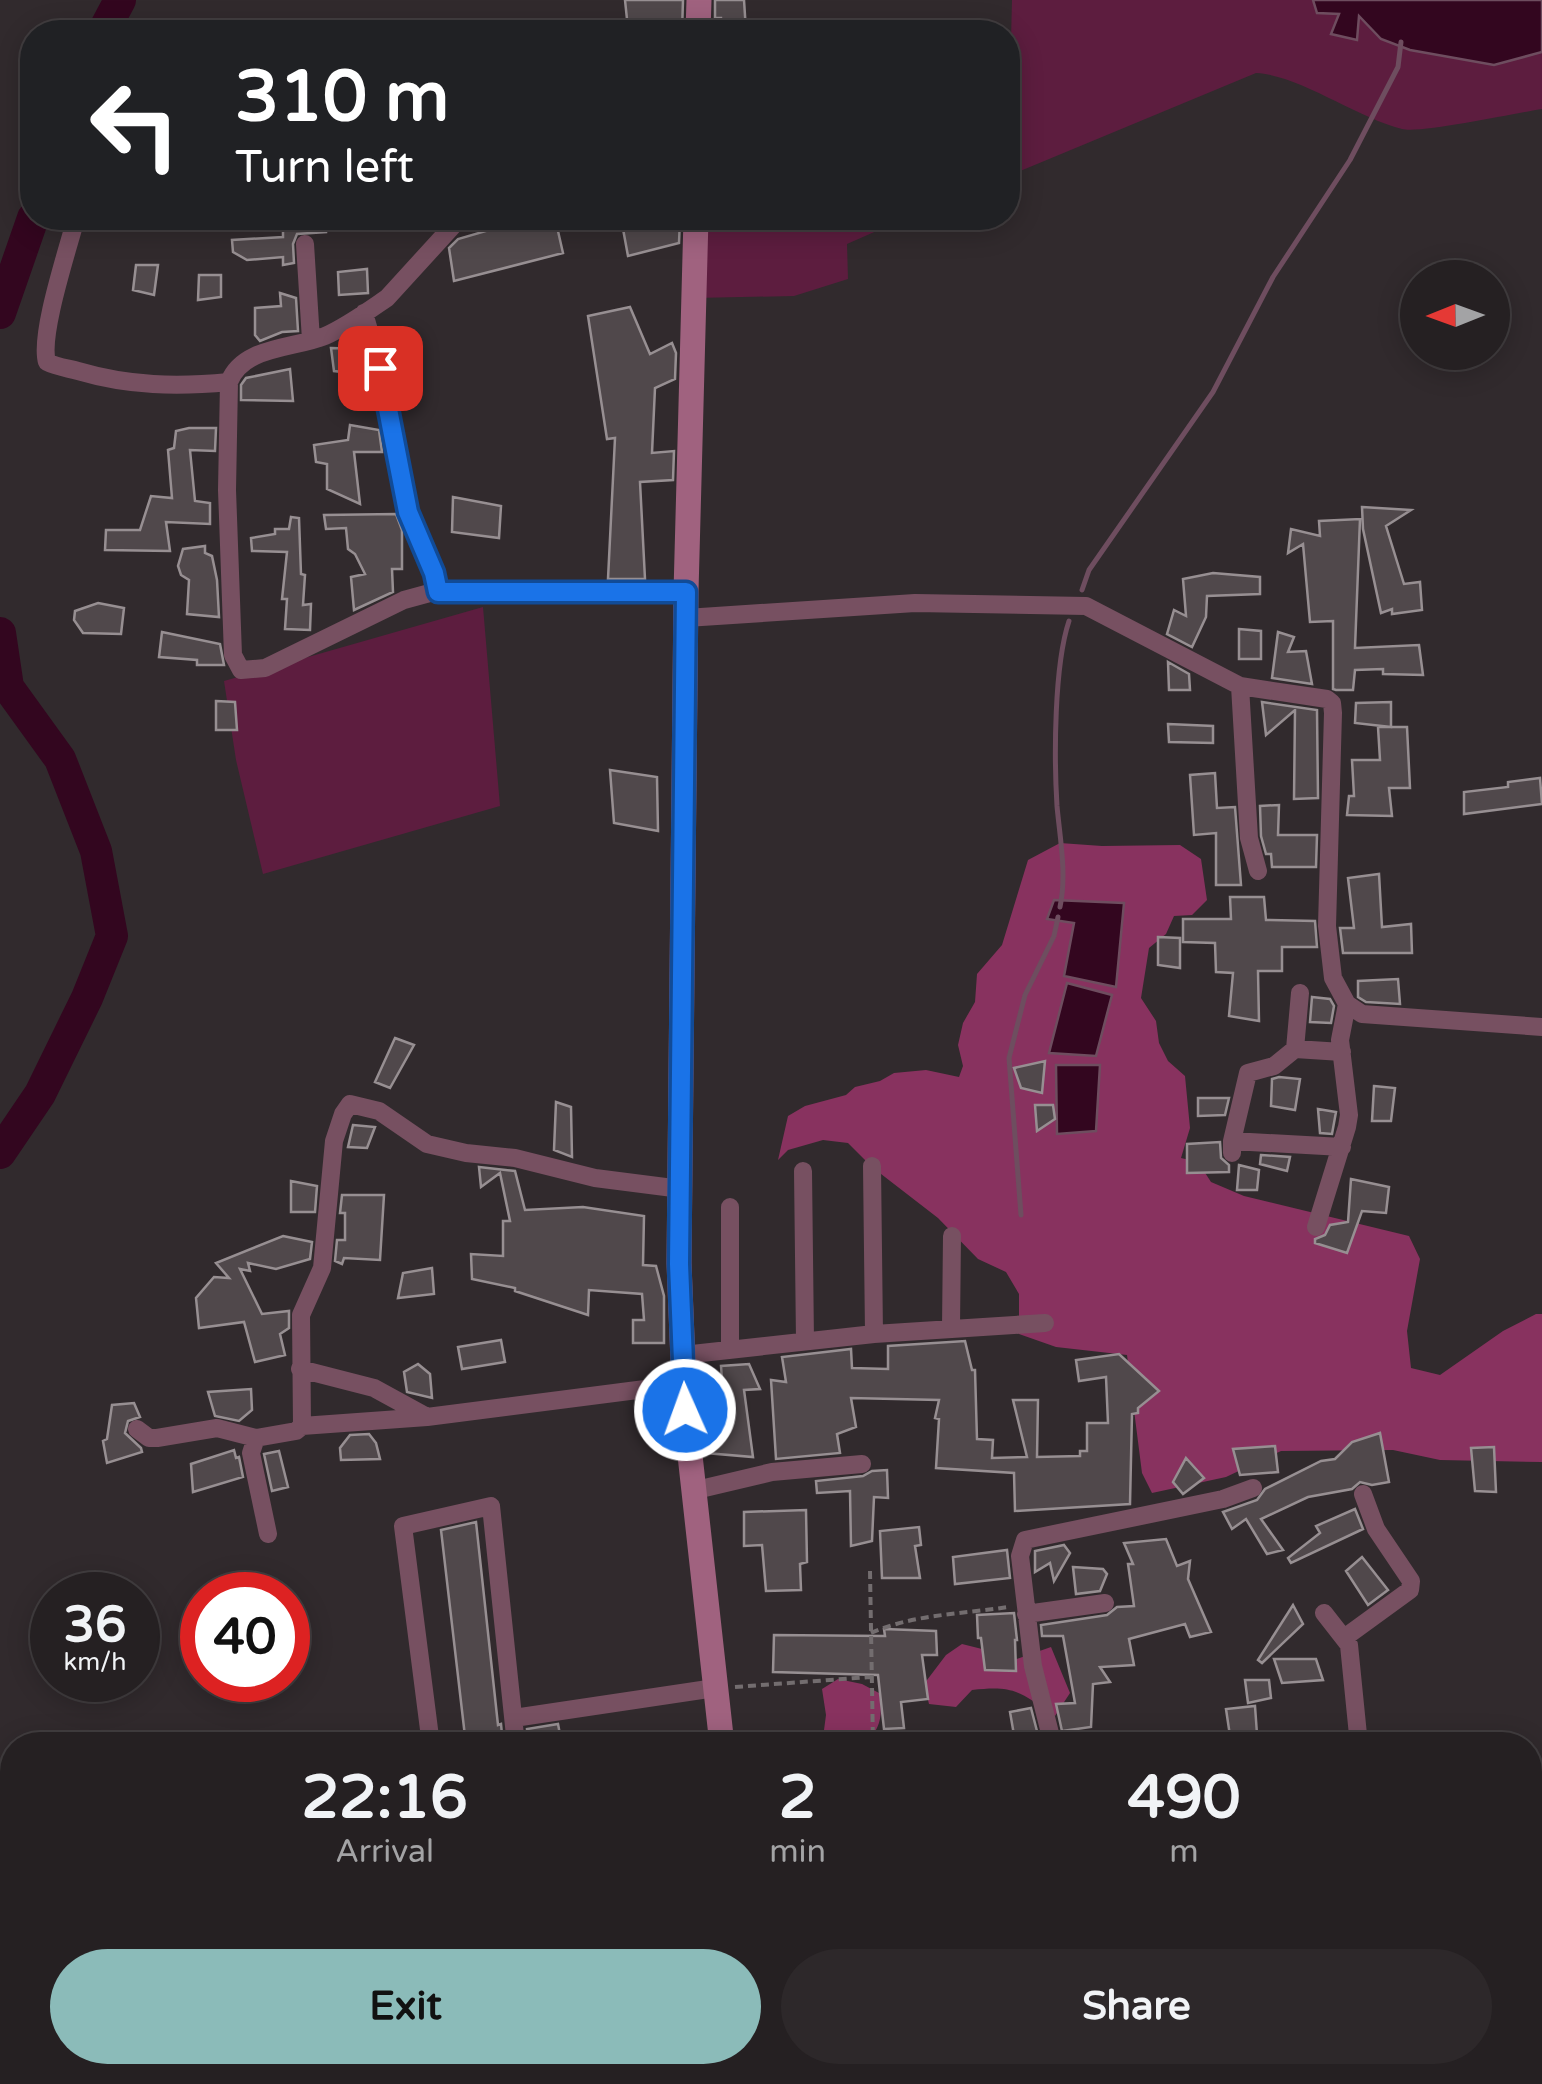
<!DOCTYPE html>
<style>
:root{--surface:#252022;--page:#2d282a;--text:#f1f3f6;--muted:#a3a3a5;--line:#423e40;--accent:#8bbbb9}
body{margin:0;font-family:"Varela Round",sans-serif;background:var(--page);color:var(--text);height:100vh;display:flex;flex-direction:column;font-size:38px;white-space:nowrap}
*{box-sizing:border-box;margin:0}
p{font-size:32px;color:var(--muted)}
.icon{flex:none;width:55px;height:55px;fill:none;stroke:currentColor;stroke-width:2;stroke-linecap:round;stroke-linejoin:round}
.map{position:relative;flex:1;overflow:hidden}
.side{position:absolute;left:0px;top:1732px;width:1542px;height:352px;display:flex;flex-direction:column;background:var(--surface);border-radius:40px 40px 0 0;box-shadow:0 5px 25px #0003,0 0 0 2px var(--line)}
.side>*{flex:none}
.hud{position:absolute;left:20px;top:20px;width:1000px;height:210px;border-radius:40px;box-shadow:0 5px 25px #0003,0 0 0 2px var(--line);background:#202124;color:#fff;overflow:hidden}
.needle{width:65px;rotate:269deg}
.controls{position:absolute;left:1400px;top:260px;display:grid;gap:20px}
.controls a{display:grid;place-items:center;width:110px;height:110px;border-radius:50%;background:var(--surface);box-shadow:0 5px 25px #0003,0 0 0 2px var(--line);font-size:50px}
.speed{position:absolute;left:30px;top:1572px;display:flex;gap:20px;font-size:50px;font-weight:700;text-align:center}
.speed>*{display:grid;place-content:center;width:130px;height:130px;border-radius:50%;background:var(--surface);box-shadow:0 5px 25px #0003,0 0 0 2px var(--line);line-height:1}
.speed small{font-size:25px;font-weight:400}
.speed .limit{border:15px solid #d22;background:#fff;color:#111}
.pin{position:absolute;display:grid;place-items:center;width:85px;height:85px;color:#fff;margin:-42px;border-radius:20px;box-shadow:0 5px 15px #0006}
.me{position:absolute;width:110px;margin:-55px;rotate:358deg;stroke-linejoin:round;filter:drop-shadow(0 0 8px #0008)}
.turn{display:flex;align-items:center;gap:35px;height:210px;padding:0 50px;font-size:45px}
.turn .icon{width:130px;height:130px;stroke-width:2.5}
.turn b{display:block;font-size:70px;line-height:85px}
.eta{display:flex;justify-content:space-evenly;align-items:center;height:170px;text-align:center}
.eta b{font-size:60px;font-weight:700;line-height:70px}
.action{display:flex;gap:20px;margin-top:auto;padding:20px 50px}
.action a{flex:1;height:115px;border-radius:60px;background:var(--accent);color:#111;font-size:40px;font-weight:700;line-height:115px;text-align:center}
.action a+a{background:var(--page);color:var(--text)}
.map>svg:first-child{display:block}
.green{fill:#5d1d3f}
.forest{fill:#88325f}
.water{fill:#33061f;stroke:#6e4d5f;stroke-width:2.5}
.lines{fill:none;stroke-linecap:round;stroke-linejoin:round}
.stream{stroke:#6e4d5f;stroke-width:5}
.river{stroke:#33061f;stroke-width:32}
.building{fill:#50484b;stroke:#978f92;stroke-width:2.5}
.path{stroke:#736d6f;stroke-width:4;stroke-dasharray:8 5;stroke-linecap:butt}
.street{stroke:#775061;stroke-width:18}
.secondary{stroke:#a0627f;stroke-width:25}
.route-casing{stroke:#114b97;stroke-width:25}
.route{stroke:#1a73e8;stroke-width:18}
</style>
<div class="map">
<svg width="1542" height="2084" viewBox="0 0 1542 2084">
<rect width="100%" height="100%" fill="#312a2d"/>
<!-- green -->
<path class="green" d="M1012,0h530v109c-26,4 -122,25 -140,20 -46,-12 -103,-54 -146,-56l-248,103v-136l3,-1z
M695,218h211l-59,26 1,35 -54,17 -99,2z
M483,607l17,199 -237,68 -27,-114 -12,-79z"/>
<!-- forest -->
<path class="forest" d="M1060,843l42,3 78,-1 21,14 6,41 -15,15 -18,1 -8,18 -17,14 -8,50 15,23 3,22 9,18 17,15 5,52 -9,30 17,4 13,20 33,14 165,40 11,23 -13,72 4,37 29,7 63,-44 33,-17h6v148l-102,-2 -47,-10 -112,1 -55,26 -74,16 -10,-20 -15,-118 -71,-8 -37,-13v-40l-13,-22 -28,-13 -40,-41 -66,-51 -24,-24 -25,-3 -35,10 -10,10 10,-44 17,-10 41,-11 9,-8 25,-6 14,-8 32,-3 33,7 4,-11 -5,-21 5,-22 12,-21 2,-28 25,-29 26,-85z
M962,1644l20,5 3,21 66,-23 19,46 -15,23c-35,-24 -40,-31 -83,-26l-16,17 -27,-3 -5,-20 22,-29z
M838,1679l24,5 17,9c4,23 2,33 -13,52h-44l4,-30 -4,-26z
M12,2039v33l98,1 7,11h-102l-11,-43z
M947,2073v-1l122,1 -17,11h-104z"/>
<!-- water -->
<path class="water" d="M1313,0h229v52l-48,13 -84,-15 -29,-11 -22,-23 -2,24 -26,-6 8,-20 -22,-1z
M1054,900l70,3 -8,84 -52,-11 10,-53 -27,-4z
M1067,983l45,12 -16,61 -47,-3z
M1056,1065h44l-4,66 -39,3z"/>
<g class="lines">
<!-- stream -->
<path class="stream" d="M1082,590l7,-20 124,-178 60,-115 77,-117 48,-93 3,-25
M1060,907c7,-33 0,-68 -3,-101 -3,-48 -3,-140 12,-185
M1021,1215l-12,-157 16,-63 29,-59 4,-19
M0,1891l12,14
M169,2072l11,12"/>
<!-- river -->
<path class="river" d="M103,32l17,-32
M0,313l33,-95
M0,633l8,54 52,72 36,92 16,85 -25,62 -47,96 -40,59"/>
</g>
<!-- building -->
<path class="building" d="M625,0h58l-1,32h-20l5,-6 -39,3z
M715,0h29l2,31 -24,1 -1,-14h-6z
M283,218h42l1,14 -29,2 -4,10 1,19 -11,2v-8l-36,3 -14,-8 -1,-12 51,-3z
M495,218h60l8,35 -109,28 -5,-33 9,-9 28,-8z
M621,218h59l-1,25 -51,13z
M136,265h22l-4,30 -21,-5z
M367,269l1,24 -29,2 -1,-23z
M199,275h22v22l-23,3z
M280,293l16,5 2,33 -16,1 -22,9 -5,-6v-27l26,-2z
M630,307l20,47 22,-11 4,10 -1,26 -20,9 -3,65 22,-2 -1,29 -33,2 5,97h-37l7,-141 -8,1 -19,-123z
M331,348l31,1 7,26 -35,-4z
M290,369l3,32 -52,-1v-15l5,-7z
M350,425l29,5 3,22h-28l6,52 -33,-15v-25l-11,-2 -2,-17 34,-5z
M189,428h27l-1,23 -25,-1 5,51 15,2v21l-44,-2 4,29 -65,-1 1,-20h34l11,-34 21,2 -4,-48 6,-2 2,-17z
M453,497l48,9 -2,32 -47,-6z
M1362,507l49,3 -25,16 18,58 16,-2 2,28 -30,4v-5l-11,4 -18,-84z
M396,514l6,16v39h-10l1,23 -39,18 -3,-33 14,-3 -10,-20 -7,-5 -2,-21 -20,1 -2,-14z
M291,517l8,1 2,56 4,1 -2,30 8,-1 -1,26 -25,-1 2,-30h-5l5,-47 -35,-1 -1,-13 24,-4v-5h14z
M1360,519l-5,129 64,-3 4,30 -40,-1v-5l-28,1 -2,20h-17l-3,-1v-68l-23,1 -7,-78 -15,9 3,-24 29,7 -1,-15z
M205,546v7l7,3 5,24 2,37 -32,-3 2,-34 -8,-5 -3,-9 5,-17z
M1213,573l47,4v17l-53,2 -1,21 -14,30 -25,-13 7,-24 12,6 -3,-37z
M98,603l26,5 -3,26 -38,-1 -9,-13 1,-9z
M1239,629l22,2v28h-22z
M162,632l58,12 4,21h-27v-5l-38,-3z
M1278,632l16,5 -6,15 18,-1 6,33 -40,-6z
M1168,662l21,12 1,16h-21z
M216,701l19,1 2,28h-21z
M1262,702l55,8 1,88 -24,1 1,-89 -29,25z
M1391,702v25l-36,-4 1,-20z
M1168,724l45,2v17l-44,-1z
M1378,727h29l3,61h-21l3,28 -45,-1 2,-19h5l-2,-36h28z
M610,770l47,7 1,54 -44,-8z
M1215,773l2,35 18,-1 6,78h-25v-52l-22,2 -4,-60z
M1540,778l2,26 -78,10v-22l44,-5v-5z
M1279,805l-1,30h39l-1,32h-44l-1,-13h-5l-5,-18 -1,-30z
M1379,874l3,53 29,-3 1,29h-69l-3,-25h14l-6,-50z
M1230,897h34l2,23 49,1 2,26h-35v24h-24l1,50 -30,-5 4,-43 -17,-1 -1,-29 -32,-1v-23h48z
M1158,937l22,1v30l-22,-3z
M1398,979l2,25 -34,-2 -8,-5v-16z
M1312,997l18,2 4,7 -3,17 -21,-1z
M395,1038l19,7 -24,43 -15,-6z
M1045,1061l-3,32 -21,-5 -7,-20z
M1279,1077l21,2 -5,31 -24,-4 1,-27z
M1374,1086l21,2 -4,33h-19z
M1198,1098h31l-4,17 -27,1z
M556,1102l15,5 1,50 -18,-7z
M1035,1105h18l2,14 -18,12z
M1318,1109l18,3 -4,22 -12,-1z
M353,1125l22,2 -8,21 -19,-1z
M1220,1142l1,16 8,7v7l-42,1v-29z
M1261,1155l29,2 -3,14 -27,-7z
M1239,1165l20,5 -2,20h-20z
M479,1167l36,4 10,39 58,-3 61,9 -1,49 13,1 8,30v47h-31v-23h11l-2,-26 -53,-4 -1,25 -73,-24v-3l-43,-9 -1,-25 32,2v-35h7l-10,-48 -19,14z
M1351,1179l38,8 -3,26 -24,-2 -15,42 -32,-10v-4l10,-4 5,-10 18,-3z
M291,1181l26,5 -2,26h-24z
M342,1195h42l-4,65 -36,-2 -2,6 -7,-3 2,-21h8v-27h-5z
M283,1236l29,6 -2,17 -34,10 -28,-6 2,8 -10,-2 22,45 27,-3v17l-9,6 5,21 -30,7 -11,-40 -45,6 -3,-30 18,-21 15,1 -13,-15z
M432,1268l2,26 -36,4 5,-25z
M501,1340l4,22 -43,7 -4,-22z
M965,1341l7,29h3l2,69 16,1 -1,18 35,-1 -14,-57h25l-1,57 43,-1v-5h7v-28h21l-2,-46 -27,4 -3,-21 43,-6 40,37 -21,17v5l-6,1 -2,90 -115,7 -1,-38 -78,-5 3,-49 -4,-1 4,-18 -88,-2 5,29 -19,7 3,19 -64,6 -5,-79 15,2 -4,-25 69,-8 1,19 36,1v-23z
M418,1364l12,10 2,24 -25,-6 -3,-20z
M749,1364l11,25 -16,1 9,67 -47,-4 -3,-27 18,4 -5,-34 7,-1 -2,-29z
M251,1389l1,21 -13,11 -24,-5 -7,-24z
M134,1403l6,14 -12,4 -3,12 16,15 1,4 -35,11 -4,-22 4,-2 5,-34z
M1380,1433l9,49 -17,3 -12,-3 -8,7 -44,8 -47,22 22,31 -16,4 -21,-35 -14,10 -9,-17 34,-12 8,-11 56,-28 14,-2 17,-17z
M369,1434l7,9 4,16 -39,1 -1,-12 10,-13z
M1275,1446l3,26 -38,3 -7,-26z
M1494,1447l2,45 -21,-1 -4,-43z
M234,1450l2,8 3,-1 4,20 -50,15 -2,-28z
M279,1451l9,36 -16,4 -8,-37z
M1186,1458l18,20 -21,16 -10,-12z
M887,1470l1,28 -14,-1 -2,44 -21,5 -1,-55 -33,2 -1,-12 47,-5 9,-5z
M1355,1509l8,20 -72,34 -3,-5 32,-25 -4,-7z
M806,1510l1,52 -7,2 1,26 -35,1 -4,-46 -18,1v-34z
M476,1522l22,203 3,-1 2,21h-37l-25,-215z
M919,1527l2,18 -6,1 5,32h-38l-2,-47z
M1166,1539l11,27 13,-5 -2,18 23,53 -21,5 -5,-13 -56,15 5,26 -34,2 10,15 -17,2 -2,43 -29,4 -6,-27 19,-1 -12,-67h-21l-1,-11 66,-10 10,-8 17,-1 -6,-42h5l-9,-21z
M1064,1545l6,8 -16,28 -4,-18 -15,9v-21z
M1007,1550l3,28 -55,6 -2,-27z
M1362,1557l26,33 -20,15 -22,-34z
M1073,1567l30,2 4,5 -7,17 -24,3z
M1293,1605l10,19 -41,39 -4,-3z
M1014,1613l3,27h-2l1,31 -31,-1 -4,-32h-3l-1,-23z
M884,1629l52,2 1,24h-15l6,44 -27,3 3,26 -20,1 -6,-54 -105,-3 1,-37 111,1z
M1274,1659h42l7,21 -41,3z
M1245,1680h24l2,18 -23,5z
M1255,1706l2,28 -27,2 -4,-27z
M1031,1708l7,27h-24l-4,-23z
M558,1724l4,21h-34l-1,-16z"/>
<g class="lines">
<!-- path -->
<path class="path" d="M870,1571l3,174
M871,1633c43,-19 92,-19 137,-26
M735,1687l135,-10"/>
<!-- street -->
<path class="street" d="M76,218c-8,31 -37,117 -29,144 10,5 20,6 31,9 51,15 99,16 151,11
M460,218l-73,80c-19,13 -41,29 -62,38 -32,13 -82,10 -96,46l-2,108 6,165 8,15 24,-2 139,-68 33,-9 249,1
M305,244l6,96
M364,313l16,55 22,122 6,22 26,61 3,18
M686,618l229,-15 171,3 154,80 87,13 5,4 1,10 -6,213 6,52 14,26 15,10 180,13
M1240,686l9,152 9,33
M1295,1049l47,3
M1232,1141l110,6
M1232,1153v-12l16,-68 26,-7 21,-17 5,-56
M872,1166l2,168
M803,1171l2,170
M730,1207v143
M1316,1227l31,-100 2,-12 -9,-75 7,-36
M951,1327l1,-91
M683,1355l191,-21 171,-11
M300,1369l74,19 53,29 257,-33
M302,1426l125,-9
M137,1429l12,9h8l60,-10 39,10 40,-7 6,-5 -1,-111 21,-47 12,-127 9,-27 7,-10 29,7 48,33 39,9 49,5 80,20 86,11
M256,1438l-5,15 17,81
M692,1491l80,-19 90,-8
M1324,1613l25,32 10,100
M1026,1614l79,-11
M1344,1638l66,-48 1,-9 -35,-52 -13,-35
M514,1718l201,-30
M431,1745l-28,-219 88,-20 25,239
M1053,1745l-20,-79 -13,-110 5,-16 198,-41 30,-11
M237,2072l1,12
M317,2072l1,12
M488,2072l37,10 27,2
M387,2084l54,-12"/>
<!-- secondary -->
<path class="secondary" d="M698,32l1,-32
M696,218l-10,374 -7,671 6,147 37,335
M765,2072l2,12"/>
</g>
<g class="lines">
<!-- route casing -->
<g class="route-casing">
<path id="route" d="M380,368l28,144 26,61 4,19h248l-7,672 6,146"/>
</g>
<!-- route -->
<use href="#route" class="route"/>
</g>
</svg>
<div class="controls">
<a><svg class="needle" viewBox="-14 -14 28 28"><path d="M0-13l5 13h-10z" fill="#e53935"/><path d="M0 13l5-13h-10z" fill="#a3a3a5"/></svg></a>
</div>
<div class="speed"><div>36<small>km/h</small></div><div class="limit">40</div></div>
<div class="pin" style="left:380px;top:368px;background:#d93025"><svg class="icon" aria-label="arrive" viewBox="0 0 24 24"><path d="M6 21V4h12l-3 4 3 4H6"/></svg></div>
<svg class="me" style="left:685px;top:1410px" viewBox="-20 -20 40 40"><circle r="17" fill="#1a73e8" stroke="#fff" stroke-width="3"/><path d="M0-11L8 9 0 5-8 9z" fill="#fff"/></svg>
<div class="hud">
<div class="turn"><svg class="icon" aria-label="left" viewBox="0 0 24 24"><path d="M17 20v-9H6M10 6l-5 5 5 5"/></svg><div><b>310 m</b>Turn left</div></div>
</div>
<section class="side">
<div class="eta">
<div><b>22:16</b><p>Arrival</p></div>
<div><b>2</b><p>min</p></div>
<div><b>490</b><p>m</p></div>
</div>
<div class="action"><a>Exit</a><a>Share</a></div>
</section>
</div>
